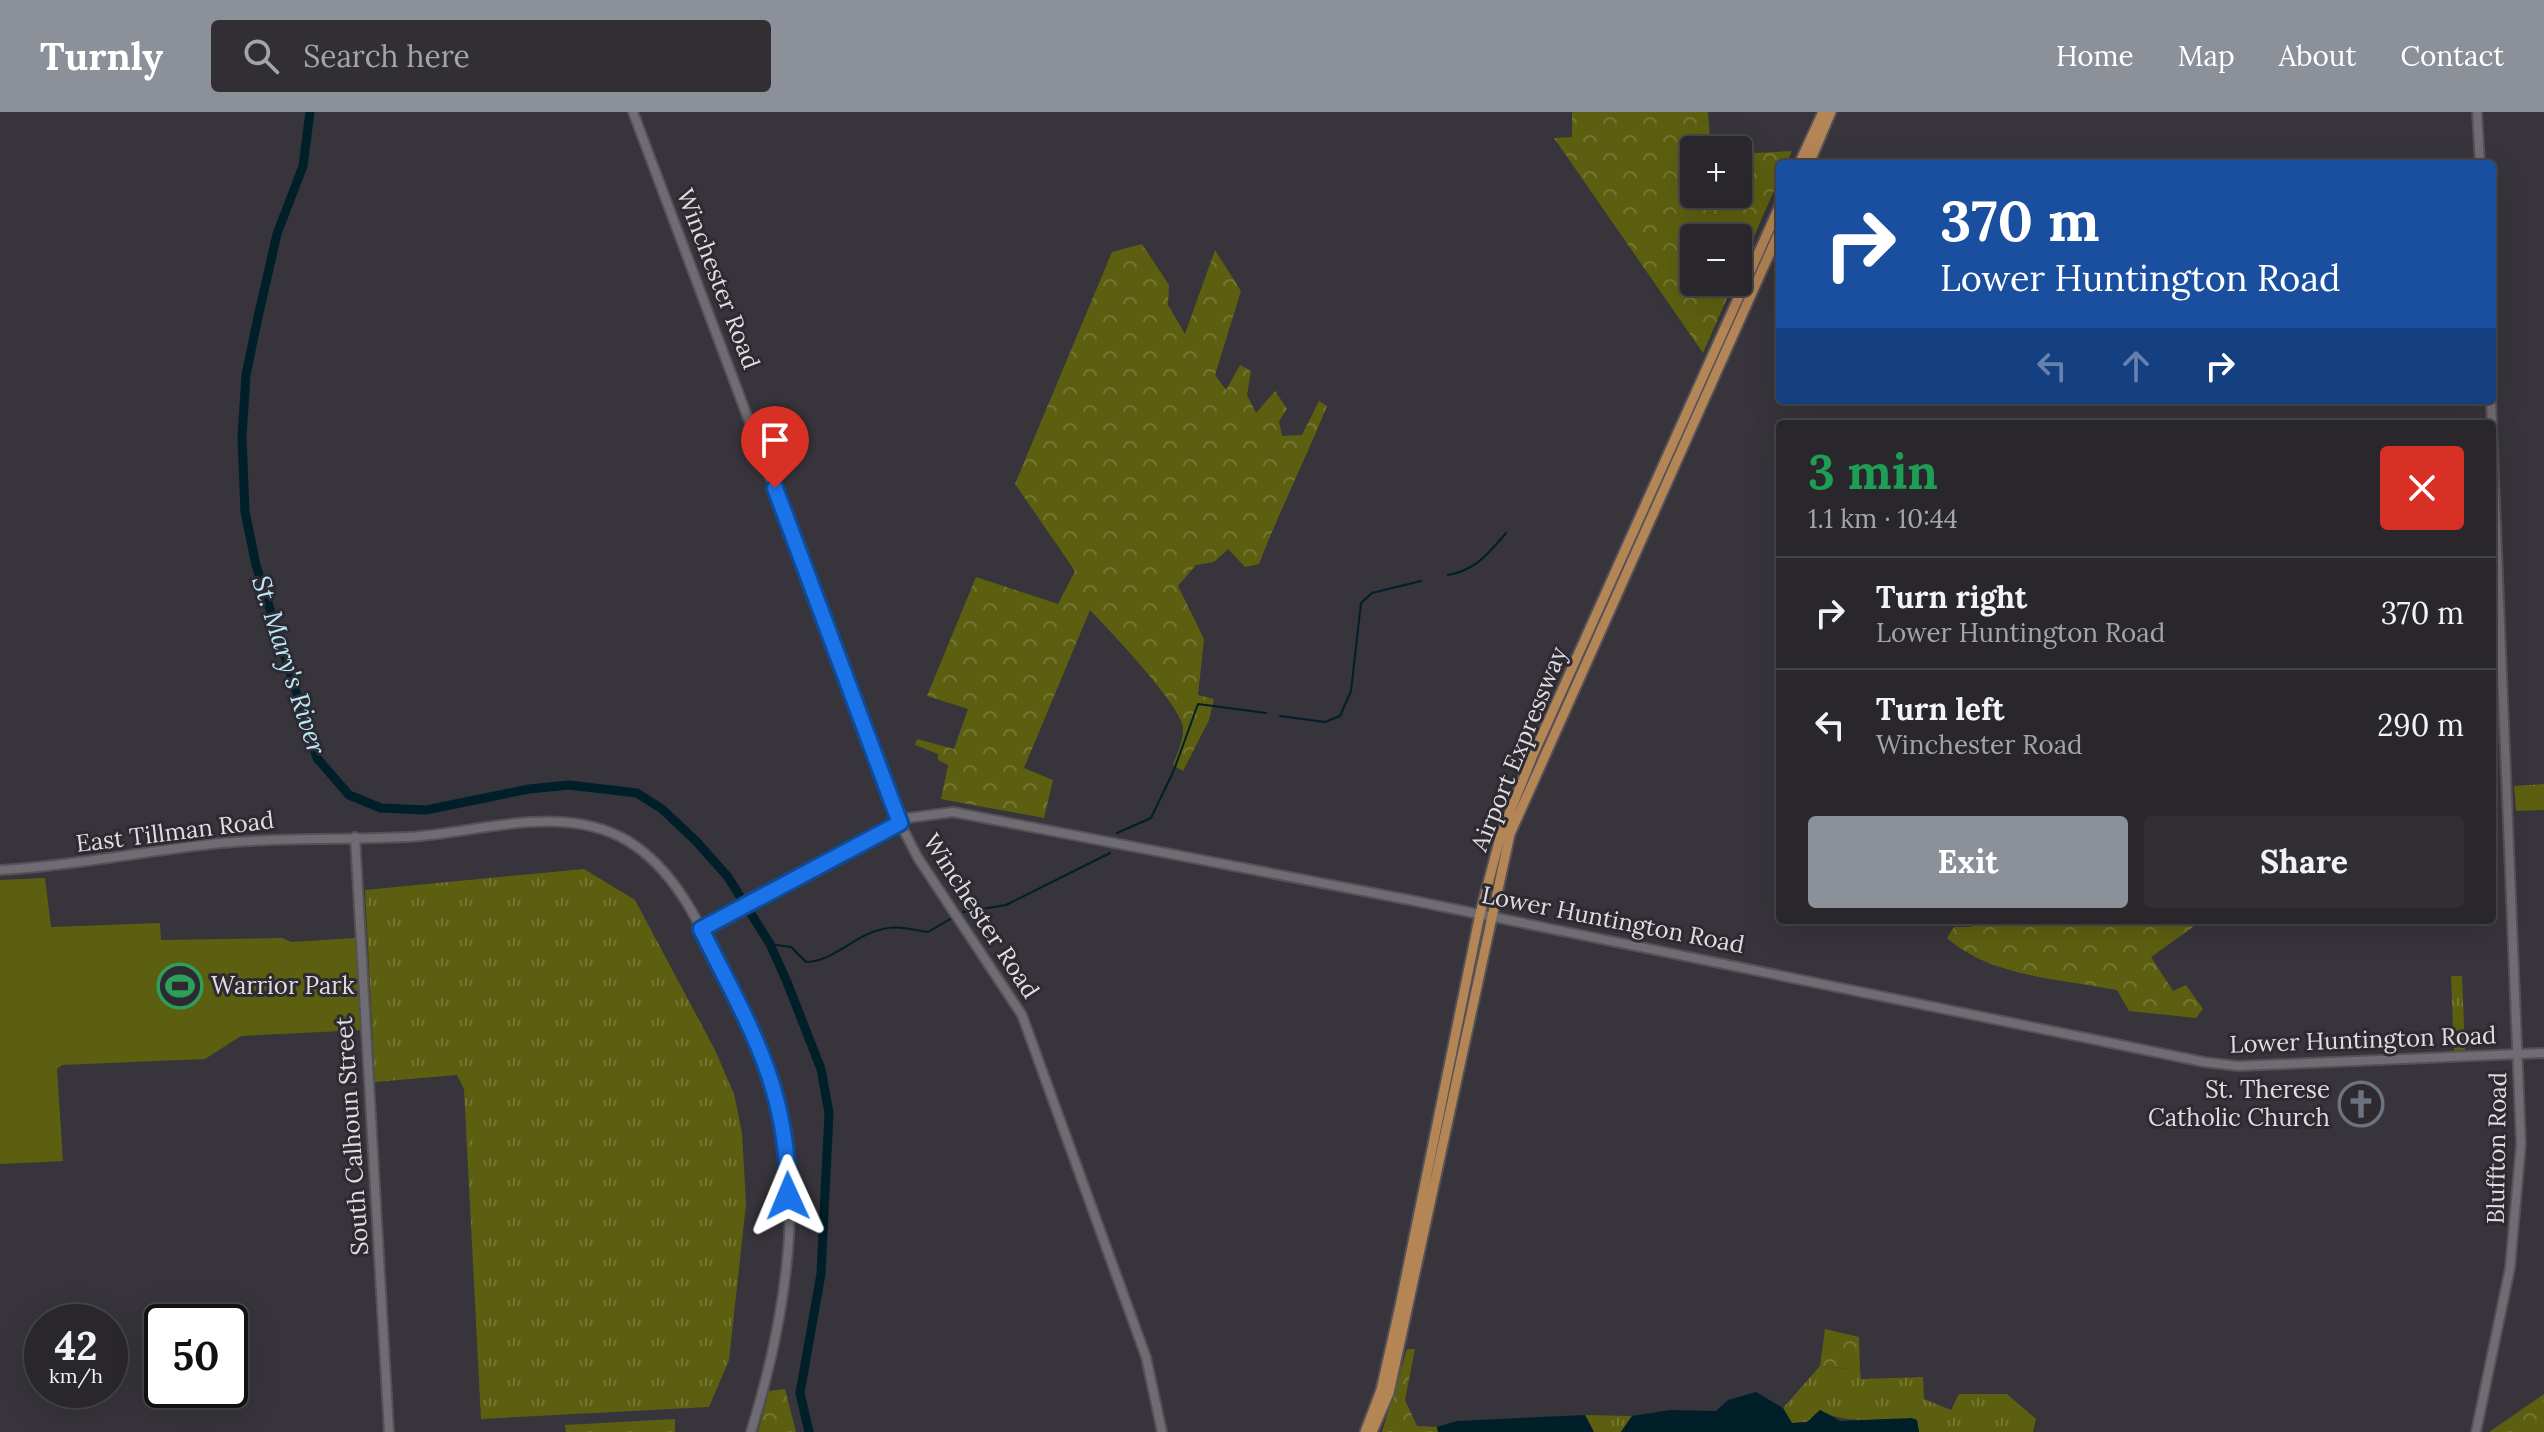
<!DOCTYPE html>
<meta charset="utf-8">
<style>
:root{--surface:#29272c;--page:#312f34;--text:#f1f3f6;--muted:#a5a5a9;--line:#454448;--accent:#8c9099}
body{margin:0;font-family:Lora,serif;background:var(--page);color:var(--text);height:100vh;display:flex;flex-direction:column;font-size:30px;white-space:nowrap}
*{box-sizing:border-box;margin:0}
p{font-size:26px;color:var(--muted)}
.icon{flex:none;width:44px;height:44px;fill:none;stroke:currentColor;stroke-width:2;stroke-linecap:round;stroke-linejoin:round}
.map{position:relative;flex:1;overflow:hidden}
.details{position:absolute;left:1776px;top:308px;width:720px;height:504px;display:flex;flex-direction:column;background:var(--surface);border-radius:8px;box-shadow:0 8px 32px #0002,0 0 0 2px var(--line)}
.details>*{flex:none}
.hud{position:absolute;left:1776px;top:48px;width:720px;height:244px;border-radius:8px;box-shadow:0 8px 32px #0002,0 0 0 2px var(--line);background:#1a4fa0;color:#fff;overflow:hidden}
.controls{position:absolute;left:1680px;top:24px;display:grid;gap:16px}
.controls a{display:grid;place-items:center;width:72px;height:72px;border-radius:8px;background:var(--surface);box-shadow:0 8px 32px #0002,0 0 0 2px var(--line);font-size:40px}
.speed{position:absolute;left:24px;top:1192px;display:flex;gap:16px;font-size:40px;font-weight:700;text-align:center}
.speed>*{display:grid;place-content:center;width:104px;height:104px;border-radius:50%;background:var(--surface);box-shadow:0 8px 32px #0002,0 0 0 2px var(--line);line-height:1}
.speed small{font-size:20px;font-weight:400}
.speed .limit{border:4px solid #111;border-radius:12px;background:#fff;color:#111}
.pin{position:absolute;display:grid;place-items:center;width:68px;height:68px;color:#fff;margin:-82px -34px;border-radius:50% 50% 50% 0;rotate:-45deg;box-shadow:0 0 8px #0007}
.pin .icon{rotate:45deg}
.me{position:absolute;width:88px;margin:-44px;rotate:359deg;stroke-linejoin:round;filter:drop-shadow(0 0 6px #0008)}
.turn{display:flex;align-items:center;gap:28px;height:168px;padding:0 32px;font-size:36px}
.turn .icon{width:104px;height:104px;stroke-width:2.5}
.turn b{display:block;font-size:56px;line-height:68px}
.lanes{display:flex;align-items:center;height:76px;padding:0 32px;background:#0003;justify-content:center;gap:40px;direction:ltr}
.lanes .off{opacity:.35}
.round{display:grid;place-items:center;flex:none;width:84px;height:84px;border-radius:8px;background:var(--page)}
.head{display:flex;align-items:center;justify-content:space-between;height:136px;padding:0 32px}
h1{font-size:48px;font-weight:700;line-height:60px;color:#1e9e55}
.button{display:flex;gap:16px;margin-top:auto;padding:16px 32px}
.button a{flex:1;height:92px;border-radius:8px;background:var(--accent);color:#fff;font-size:32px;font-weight:700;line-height:92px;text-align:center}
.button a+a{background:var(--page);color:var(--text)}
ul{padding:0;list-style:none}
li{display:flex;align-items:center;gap:24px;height:112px;padding:0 32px;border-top:2px solid var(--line)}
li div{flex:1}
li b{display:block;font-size:30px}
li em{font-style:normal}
header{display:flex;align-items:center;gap:48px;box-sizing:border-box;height:112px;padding:0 40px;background:var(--accent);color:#fff}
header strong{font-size:38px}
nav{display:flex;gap:44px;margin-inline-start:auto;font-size:28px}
.search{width:560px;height:72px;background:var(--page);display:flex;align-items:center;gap:20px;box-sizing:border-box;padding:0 28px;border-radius:8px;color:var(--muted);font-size:30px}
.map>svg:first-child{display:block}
.grass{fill:url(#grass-tufts)}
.forest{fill:url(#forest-crowns)}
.pitch{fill:#5d5f10}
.water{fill:#001f29}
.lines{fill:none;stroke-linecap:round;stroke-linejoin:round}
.stream{stroke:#001f29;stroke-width:2}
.river{stroke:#001f29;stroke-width:9}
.secondary-casing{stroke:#555157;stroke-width:12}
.primary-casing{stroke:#555157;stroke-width:13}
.secondary{stroke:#706c74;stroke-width:8}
.primary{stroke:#b48555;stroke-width:9}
.route-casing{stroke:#114b97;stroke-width:20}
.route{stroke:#1a73e8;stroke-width:14}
.labels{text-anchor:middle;stroke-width:6;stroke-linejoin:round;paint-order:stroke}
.street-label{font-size:24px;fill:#dfdde1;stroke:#2d2a31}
.poi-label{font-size:24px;fill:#dfdde1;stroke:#2d2a31;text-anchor:start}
.water-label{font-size:26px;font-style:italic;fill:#b8e9fa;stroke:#2d2a31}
</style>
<header>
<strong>Turnly</strong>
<div class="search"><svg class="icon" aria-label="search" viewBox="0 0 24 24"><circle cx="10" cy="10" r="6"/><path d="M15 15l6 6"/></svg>Search here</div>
<nav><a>Home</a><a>Map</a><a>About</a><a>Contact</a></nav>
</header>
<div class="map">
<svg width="2544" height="1320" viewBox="0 0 2544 1320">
<defs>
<pattern id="grass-tufts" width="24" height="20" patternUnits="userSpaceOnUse" patternTransform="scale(2)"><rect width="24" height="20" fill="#5d5f10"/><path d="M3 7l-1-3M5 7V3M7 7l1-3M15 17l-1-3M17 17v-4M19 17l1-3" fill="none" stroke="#747632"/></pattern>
<pattern id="forest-crowns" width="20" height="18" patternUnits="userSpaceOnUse" patternTransform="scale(2)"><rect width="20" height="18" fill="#5d5f10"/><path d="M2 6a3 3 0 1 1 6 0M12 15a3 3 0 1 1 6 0" fill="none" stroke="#747632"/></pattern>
</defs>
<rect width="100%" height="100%" fill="#37343b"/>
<!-- grass -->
<path class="grass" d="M2544,672v26l-28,1 -2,-25z
M584,757l51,31 80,150 19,44 8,39 4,71 -17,156 -20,47 -228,12 -17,-330 -7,-14 -82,7 -10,-192z
M2462,864l3,74 -11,1 -3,-75z
M1820,1254l40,4 1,9 62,-2 1,22 27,11 8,-16h48l29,25 -3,13h-114l-2,-12c-35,-4 -67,7 -97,-10l-13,12 -15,1 -9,-15z
M1585,1303l47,1 -11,16h-27z"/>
<!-- forest -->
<path class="forest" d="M1572,0h136l3,38h-17v44h44v-40l54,-3 -6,13h-6v13l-42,96v-35h-44v44h40l-31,71 -149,-215 18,-1z
M1142,132l27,41 -1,20 17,29 30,-84 26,41 -26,84 11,15 14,-25 11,6 -4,24 9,18 19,-22 12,18 -8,12 3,15 20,-1 17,-34 8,5c-22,54 -47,104 -68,158l-14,3 -17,-18 -14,13 -18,3 -18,21 26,53 -6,56 16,4 -5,21 -26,51 -10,-6c4,-12 13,-29 9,-42 -9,-26 -71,-91 -92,-113l-66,158 29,12 -9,38 -103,-19 7,-34 -10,-5v-6l-23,-9 2,-6 37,10 14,-40 -41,-13 49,-119 82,27 17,-33 -60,-87 97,-232z
M1974,808h216l3,7 -42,30 22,34 13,-6 17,24 -7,9 -67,-7 -12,-21c-56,-11 -126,-13 -170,-52l7,-11h17z
M1825,1217l34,8 1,33 -40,-4z
M1407,1237h8l-10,51 12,26 20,1 1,5h-56z
M785,1277l11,43h-38l11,-41z
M2544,1282v38h-55z
M675,1307v13h-109l-1,-7z"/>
<!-- pitch -->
<path class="pitch" d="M45,766l6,49 109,-4 1,17 121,-2 9,4 65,-4 6,92 -121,6 -36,23 -143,6 -5,4 6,92 -63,3v-284z"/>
<!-- water -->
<path class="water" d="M1756,1280l27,16 9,15 15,-1 13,-12 20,11 72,-3 5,2 2,12h-298l11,-16 38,-6 46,1 12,-11z
M1585,1303l9,17h-156l-1,-5 20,-6z"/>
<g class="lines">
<!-- stream -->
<path class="stream" d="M1448,463c28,-5 40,-21 58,-42
M1280,604l45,6 15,-6 11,-25 10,-88 11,-10 49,-12
M1117,721l34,-15 23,-48 24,-66 68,9
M963,800l43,-7 104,-52
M770,832l21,3 15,15c29,-1 48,-27 77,-33 15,-4 30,1 45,3l24,-14"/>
<!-- river -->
<path class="river" d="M310,0l-7,54 -26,68 -19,83 -12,58 -4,62 3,75 11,53 61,193 32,37 32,13 45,2 103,-21 40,-4 68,8 25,16 34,32 32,36 42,67 17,38 34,87 8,44 -8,161 -21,119 9,39"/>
<!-- secondary casing -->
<g class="secondary-casing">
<path id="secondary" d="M633,0l267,711 18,35 104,157 124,342 16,75
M2477,0l3,52
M2491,288l1,24
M355,725l34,595
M0,758c75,-4 148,-20 222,-27 62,-6 124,-3 186,-6 71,-4 154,-35 220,4 57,35 81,106 110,162 14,27 28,53 36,82 33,111 10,239 -23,347
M701,817l207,-111 45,-6 457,88 794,162 34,4 306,-13
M2476,1320l34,-164 11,-124 -29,-715"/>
</g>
<!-- primary casing -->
<g class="primary-casing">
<path id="primary" d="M1799,52l24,-52
M1809,52l22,-52
M1365,1320l16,-42 19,-84 80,-392 21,-80 32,-79 247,-550
M1372,1320l17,-39 121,-559 270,-604"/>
</g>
<!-- secondary -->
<use href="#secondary" class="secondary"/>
<!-- primary -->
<use href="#primary" class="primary"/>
</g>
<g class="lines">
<!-- route casing -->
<g class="route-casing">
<path id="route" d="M775,376l125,335 -199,106c46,93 88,158 87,267"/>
</g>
<!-- route -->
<use href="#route" class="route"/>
</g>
<!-- icons -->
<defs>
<g id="stadium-ring" transform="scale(2.3)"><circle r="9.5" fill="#2d2a31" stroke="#2e9e5b" stroke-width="1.5"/><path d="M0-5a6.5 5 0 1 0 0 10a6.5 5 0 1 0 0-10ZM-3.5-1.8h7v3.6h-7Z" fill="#2e9e5b"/></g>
<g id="church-ring" transform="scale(2.3)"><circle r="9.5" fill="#2d2a31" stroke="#6b7280" stroke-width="1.5"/><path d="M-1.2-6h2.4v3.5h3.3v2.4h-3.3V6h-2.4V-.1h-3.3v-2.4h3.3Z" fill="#6b7280"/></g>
</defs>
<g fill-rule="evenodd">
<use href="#stadium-ring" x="180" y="874"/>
<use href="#church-ring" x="2361" y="992"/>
</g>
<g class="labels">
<!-- street labels -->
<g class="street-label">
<text transform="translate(718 167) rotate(69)" y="8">Winchester Road</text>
<text transform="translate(1519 637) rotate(-68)" y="8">Airport Expressway</text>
<text transform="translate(175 720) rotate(-7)" y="8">East Tillman Road</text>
<text transform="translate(981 804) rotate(57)" y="8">Winchester Road</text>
<text transform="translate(1613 808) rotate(11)" y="8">Lower Huntington Road</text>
<text transform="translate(2363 928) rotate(-2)" y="8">Lower Huntington Road</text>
<text transform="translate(352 1024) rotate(-94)" y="8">South Calhoun Street</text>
<text transform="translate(2497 1036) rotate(-89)" y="8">Bluffton Road</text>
</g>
<!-- poi labels -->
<g class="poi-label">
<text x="211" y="882">Warrior Park</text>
<text x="2330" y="986" text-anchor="end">St. Therese<tspan x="2330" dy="28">Catholic Church</tspan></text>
</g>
<!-- water labels -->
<g class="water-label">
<text transform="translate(289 553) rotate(72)" y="9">St. Mary's River</text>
</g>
</g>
</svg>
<div class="controls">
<a>+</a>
<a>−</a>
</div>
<div class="speed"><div>42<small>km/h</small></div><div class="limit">50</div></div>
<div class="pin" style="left:775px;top:376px;background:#d93025"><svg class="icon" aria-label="arrive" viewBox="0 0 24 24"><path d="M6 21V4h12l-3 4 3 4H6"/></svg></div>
<svg class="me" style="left:788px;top:1084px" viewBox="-20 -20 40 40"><path d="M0-17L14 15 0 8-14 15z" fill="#1a73e8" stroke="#fff" stroke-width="4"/></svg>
<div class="hud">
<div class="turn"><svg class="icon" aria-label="right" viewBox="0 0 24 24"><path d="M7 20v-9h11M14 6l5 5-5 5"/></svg><div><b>370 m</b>Lower Huntington Road</div></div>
<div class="lanes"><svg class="icon off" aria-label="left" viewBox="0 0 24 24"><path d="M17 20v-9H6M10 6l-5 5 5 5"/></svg><svg class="icon off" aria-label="ahead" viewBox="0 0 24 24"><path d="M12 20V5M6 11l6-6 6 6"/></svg><svg class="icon" aria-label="right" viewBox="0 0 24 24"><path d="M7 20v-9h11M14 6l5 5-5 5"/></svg></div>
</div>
<section class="details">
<div class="head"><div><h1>3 min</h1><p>1.1 km · 10:44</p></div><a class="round" style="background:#d93025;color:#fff"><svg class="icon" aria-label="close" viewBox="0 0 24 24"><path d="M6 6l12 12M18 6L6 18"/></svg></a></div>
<ul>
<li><svg class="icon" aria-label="right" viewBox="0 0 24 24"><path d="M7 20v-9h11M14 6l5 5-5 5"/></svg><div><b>Turn right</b><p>Lower Huntington Road</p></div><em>370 m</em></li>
<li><svg class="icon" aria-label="left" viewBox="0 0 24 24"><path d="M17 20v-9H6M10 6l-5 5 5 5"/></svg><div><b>Turn left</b><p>Winchester Road</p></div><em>290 m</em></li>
</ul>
<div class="button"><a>Exit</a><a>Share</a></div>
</section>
</div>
